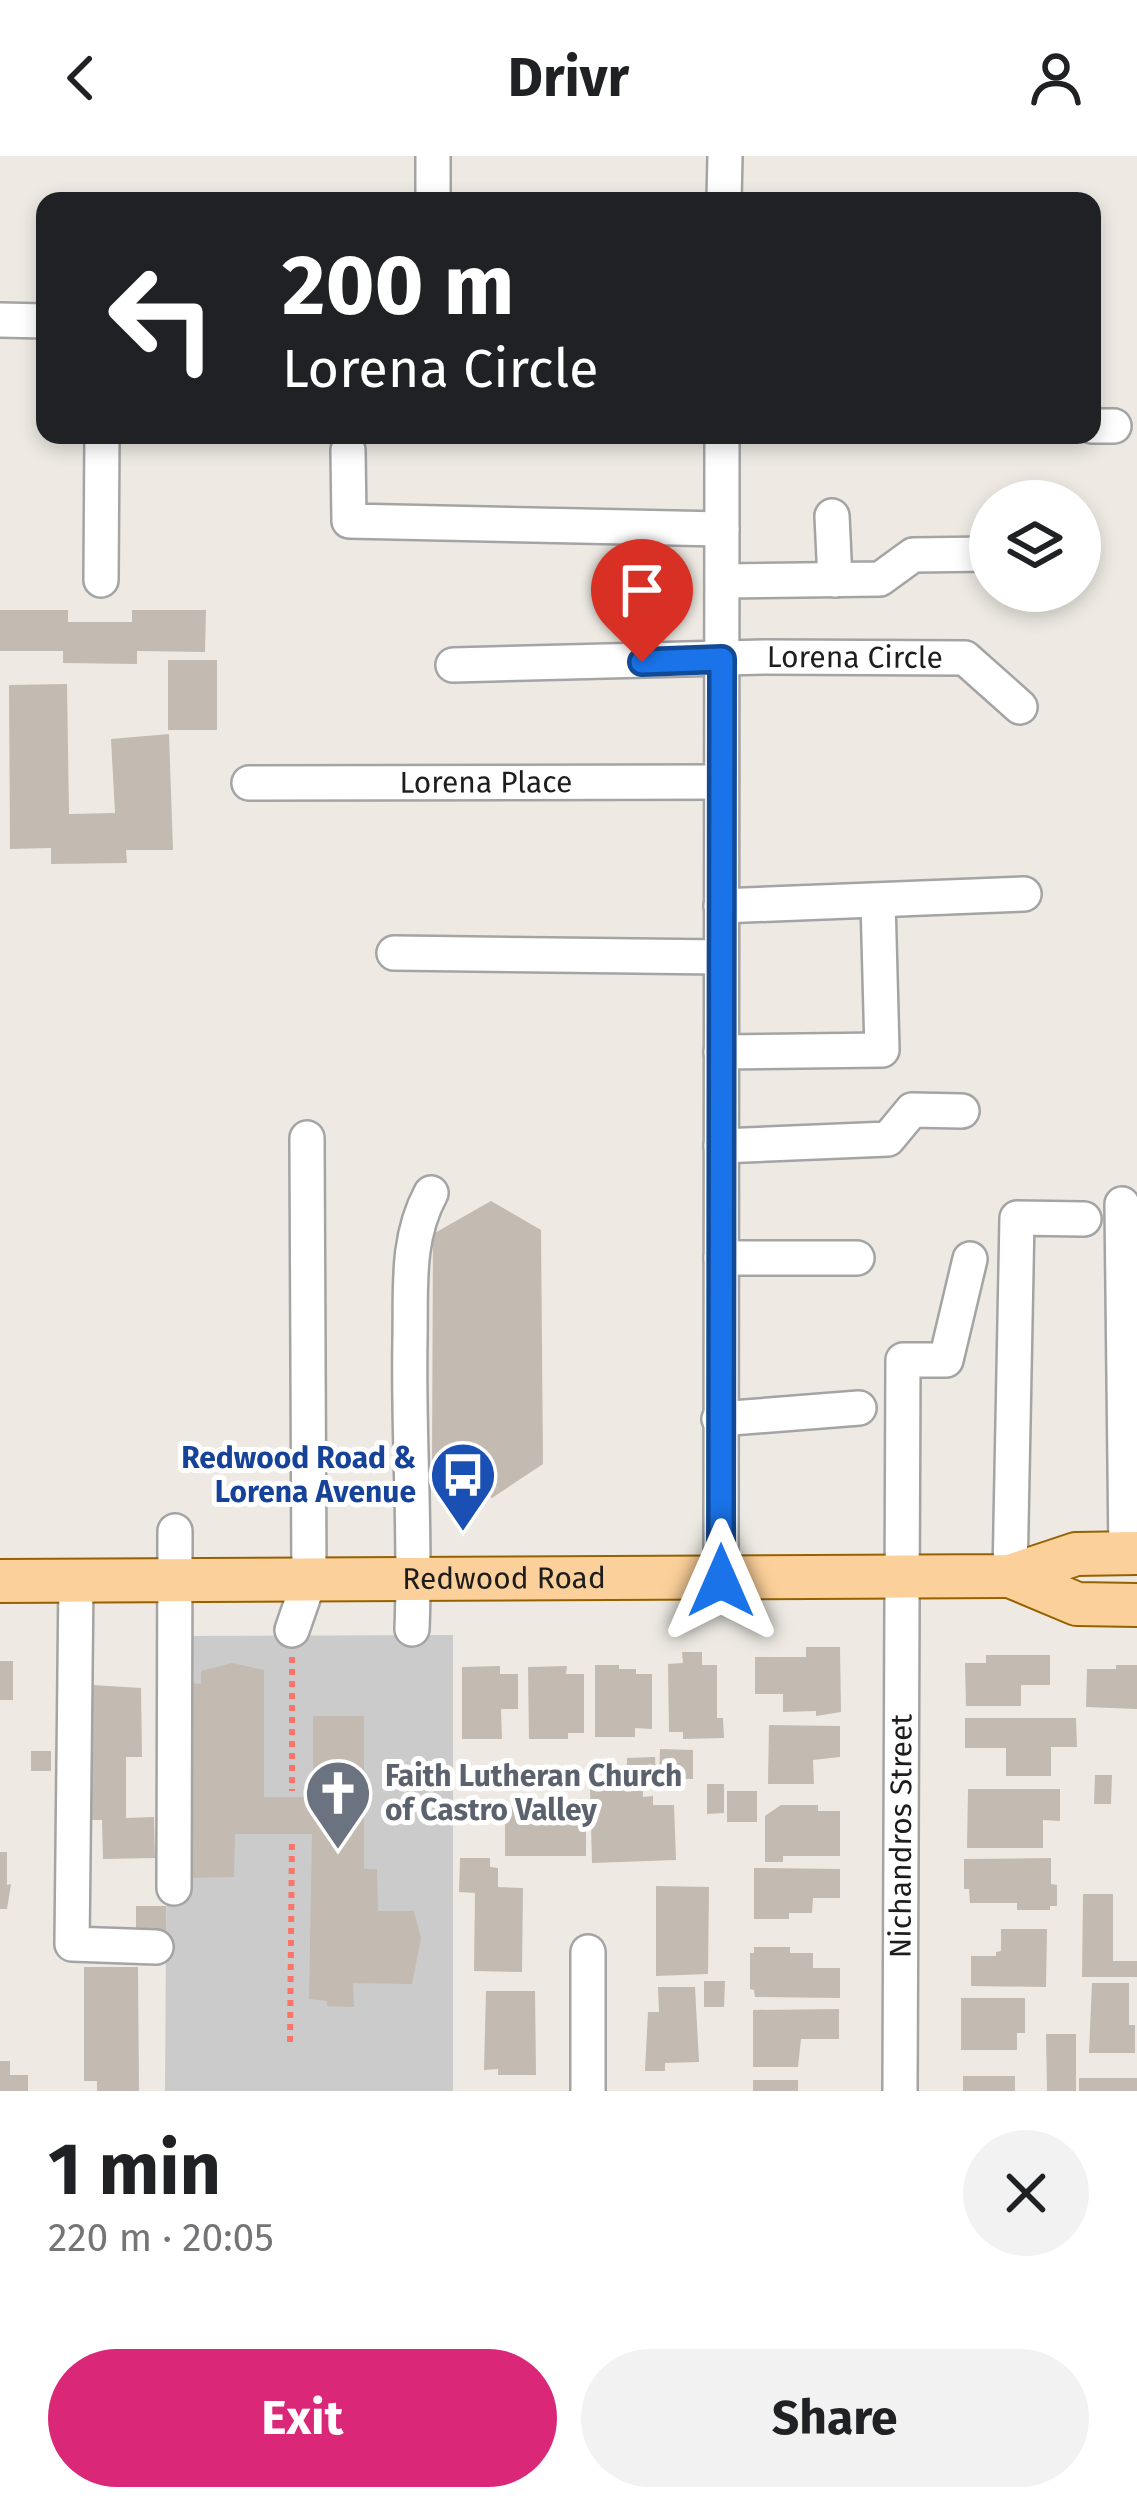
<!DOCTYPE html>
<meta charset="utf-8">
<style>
:root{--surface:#fff;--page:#f2f2f2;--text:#202124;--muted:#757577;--accent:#db2777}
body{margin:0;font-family:"Fira Sans",sans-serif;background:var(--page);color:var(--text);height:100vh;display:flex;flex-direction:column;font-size:45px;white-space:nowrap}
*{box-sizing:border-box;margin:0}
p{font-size:39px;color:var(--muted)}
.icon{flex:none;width:66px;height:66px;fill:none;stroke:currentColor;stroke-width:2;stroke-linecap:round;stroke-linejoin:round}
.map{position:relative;height:1935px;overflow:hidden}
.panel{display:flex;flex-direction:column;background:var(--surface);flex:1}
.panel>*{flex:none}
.banner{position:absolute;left:36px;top:36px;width:1065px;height:252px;border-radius:24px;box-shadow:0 6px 18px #0003;background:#202124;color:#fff;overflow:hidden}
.controls{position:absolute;left:969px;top:324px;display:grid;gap:24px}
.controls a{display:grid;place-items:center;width:132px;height:132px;border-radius:50%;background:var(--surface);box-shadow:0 6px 18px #0003;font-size:60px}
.pin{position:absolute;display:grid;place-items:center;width:102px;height:102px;color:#fff;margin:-123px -51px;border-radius:50% 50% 50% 0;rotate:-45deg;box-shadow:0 0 12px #0007}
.pin .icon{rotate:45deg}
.me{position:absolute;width:132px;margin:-66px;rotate:0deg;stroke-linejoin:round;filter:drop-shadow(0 0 9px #0008)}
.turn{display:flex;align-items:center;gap:42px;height:252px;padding:0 48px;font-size:54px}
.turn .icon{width:156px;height:156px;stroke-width:2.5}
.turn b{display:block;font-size:84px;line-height:102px}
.round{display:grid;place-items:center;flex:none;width:126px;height:126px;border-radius:63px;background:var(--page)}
.summary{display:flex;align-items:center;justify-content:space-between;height:204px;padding:0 48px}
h1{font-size:72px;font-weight:700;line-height:90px}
.action{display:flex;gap:24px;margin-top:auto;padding:24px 48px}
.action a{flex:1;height:138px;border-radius:72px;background:var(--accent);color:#fff;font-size:48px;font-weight:700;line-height:138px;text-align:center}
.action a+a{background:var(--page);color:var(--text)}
header{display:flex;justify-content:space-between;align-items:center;height:156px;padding:0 48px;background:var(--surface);font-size:54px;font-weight:700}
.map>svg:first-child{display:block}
.religious{fill:#cbcbcb}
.building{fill:#c3bab2}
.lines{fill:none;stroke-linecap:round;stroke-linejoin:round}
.minor-casing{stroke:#a4a4a4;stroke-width:38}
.major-casing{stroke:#966200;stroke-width:46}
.path{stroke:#fa7568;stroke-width:6;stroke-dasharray:6 6;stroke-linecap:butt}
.minor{stroke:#fff;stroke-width:33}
.major{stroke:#fcd09a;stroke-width:42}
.route-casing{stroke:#114b97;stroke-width:30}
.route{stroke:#1a73e8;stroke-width:21}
.labels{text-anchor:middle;stroke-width:10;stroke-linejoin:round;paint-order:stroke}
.street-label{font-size:30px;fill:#1d1d1d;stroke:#fff}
.transit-label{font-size:30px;font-weight:bold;fill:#164399;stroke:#fff;text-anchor:end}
.worship-label{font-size:30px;font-weight:bold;fill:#5b616d;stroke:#fff;text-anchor:start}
</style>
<header><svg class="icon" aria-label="back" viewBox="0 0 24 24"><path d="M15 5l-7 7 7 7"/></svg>Drivr<svg class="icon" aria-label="person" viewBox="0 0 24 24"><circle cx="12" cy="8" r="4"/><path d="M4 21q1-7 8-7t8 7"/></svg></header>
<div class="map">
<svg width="1137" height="1935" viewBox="0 0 1137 1935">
<rect width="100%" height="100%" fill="#eeeae3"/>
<!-- religious -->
<path class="religious" d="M453,1479v456h-288l3,-455z"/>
<!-- building -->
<path class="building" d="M0,454h68v12h64v-12h74l-1,42 -68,-1v13l-74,-1v-12h-63z
M168,504h49v70h-49z
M67,528l2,130 46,-1 -4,-74 58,-5 4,116h-47l1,13 -76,1v-16l-41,1 -1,-164z
M491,1045l50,29 2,234 -51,34 -60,-33 1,-231z
M806,1491h34l1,65 -25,4v-5l-33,1v-18h-28v-37h51z
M682,1496h20v13h15v53h6l1,20 -41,1v-7h-14l-1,-68 15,-1z
M986,1499h64v30h-29v21h-55l-1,-43h21z
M0,1505h13v39h-13z
M232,1507l32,7v127h49v-81h51v153h13l1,42h36l7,27 -9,46 -59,-1 1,24 -27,-1v-5l-18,-2 3,-165h-77l-1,43 -51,1 6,-195 12,1v-13z
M595,1509h24v4h17v5h16v55l-17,-1v9h-40z
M1116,1509h21v44l-51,-2 1,-38h29z
M500,1510v8h18v35h-17l1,30h-40v-72z
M567,1510l-1,8h18v59h-16v6h-39l-1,-72z
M92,1529l49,3 1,69h-16v61l28,-1 1,41 -52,1 -1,-39h-13z
M965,1562h111l1,29h-26v29h-45v-28h-41z
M769,1569l71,1v31l-27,3 1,24h-46z
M660,1593l33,1v29l-34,-1z
M31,1595h20v20h-20z
M655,1601l1,20 -29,1v-20z
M1095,1619h17l-1,29h-17z
M707,1628h17v29l-17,1z
M643,1630v11l10,-1v9h21l2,55 -84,3 -2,-76z
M968,1633h92v32l-17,-1v28h-76z
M727,1635h30v31h-30z
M781,1649h37v6h22v45h-57v6h-18v-46z
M505,1651h81v49h-81z
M0,1696h7v33l4,-1 -4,25h-7z
M460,1702h30v9l8,1v19l25,1 -1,84 -48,-1 1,-78 -16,-1z
M1051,1702v26l6,1v21h-7v4h-33v-7h-47l-1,-14h-5v-30z
M754,1712l86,1v29h-27l-1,15h-23v6h-35z
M656,1730l53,1 -1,87 -52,2z
M1083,1738h30v67h24v16h-55z
M136,1750h30v29h-30z
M1001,1773h46l-1,58 -75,-1v-30h25v-4l5,-1z
M754,1791h36v6h23v15h27v30l-85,-1 -1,-7 -4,-1v-36h4z
M84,1811h54l1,124h-42v-10h-13z
M704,1825h21l-1,26h-20z
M1092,1827h37v42h6v28h-46z
M658,1831h37l4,75 -34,1v8h-20l3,-59h11z
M486,1835h49l1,84h-38v-6l-14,1z
M961,1842h64v35h-8v17h-56z
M839,1853v30h-38l-3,28h-45v-57z
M1046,1878h30v57h-29z
M0,1905h10v14h18v16h-28z
M963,1920h52v15h-52z
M1079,1922h58v13h-58z
M753,1924h45v11h-45z"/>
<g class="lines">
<!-- minor casing -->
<g class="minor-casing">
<g id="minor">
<path d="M433,45v-45"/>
<path d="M724,45l1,-45"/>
<path d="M0,164l45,1"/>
<path d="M1092,270h22"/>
<path d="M348,294l1,71 373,8"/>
<path d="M832,360l3,64"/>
<path d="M101,424l1,-145"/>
<path d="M723,425l157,-2 33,-24 77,-1"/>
<path id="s1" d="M453,509l312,-8 200,1 55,49"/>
<path id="s2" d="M249,627l472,-1"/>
<path d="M721,750l303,-12"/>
<path d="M394,797l327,4"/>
<path d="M721,896l161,-2 -4,-149"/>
<path d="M721,990l167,-7 24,-29 50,1"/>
<path d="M1122,1048l4,348"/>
<path d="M721,1102h136"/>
<path d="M719,1263l140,-11"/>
<path d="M1010,1420l7,-358 67,1"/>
<path d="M76,1424l-4,364 84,3"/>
<path d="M721,1425l1,-1146"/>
<path d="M412,1473c4,-97 -4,-193 -2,-290 1,-51 -4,-100 21,-146"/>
<path d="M292,1474l17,-49 -2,-443"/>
<path d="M174,1732l1,-357"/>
<path d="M588,1796v139"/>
<path id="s3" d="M900,1935l3,-731h43l24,-101"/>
</g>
</g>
<!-- major casing -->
<g class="major-casing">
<g id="major">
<path d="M1010,1420l67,28 60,1"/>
<path id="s4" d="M0,1425l1010,-5 66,-22 61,-1"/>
</g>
</g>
<!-- path -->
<path class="path" d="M292,1501v134
M290,1886l2,-204"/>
<!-- minor -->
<use href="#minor" class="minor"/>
<!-- major -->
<use href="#major" class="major"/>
</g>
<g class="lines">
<!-- route casing -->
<g class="route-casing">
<path id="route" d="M642,506l80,-3 -1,922"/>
</g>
<!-- route -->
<use href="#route" class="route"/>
</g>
<!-- icons -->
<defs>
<g id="bus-pin" transform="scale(3.45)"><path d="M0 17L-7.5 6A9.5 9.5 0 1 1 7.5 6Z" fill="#1a4fb4" stroke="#fff"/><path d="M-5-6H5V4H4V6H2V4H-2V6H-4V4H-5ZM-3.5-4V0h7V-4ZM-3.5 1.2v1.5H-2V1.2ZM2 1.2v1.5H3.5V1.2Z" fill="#fff"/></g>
<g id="church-pin" transform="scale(3.45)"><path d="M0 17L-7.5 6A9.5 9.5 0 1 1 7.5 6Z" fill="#6b7280" stroke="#fff"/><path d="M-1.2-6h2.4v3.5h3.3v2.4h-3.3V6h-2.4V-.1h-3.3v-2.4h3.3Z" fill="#fff"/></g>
</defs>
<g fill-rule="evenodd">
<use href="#bus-pin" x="463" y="1319"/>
<use href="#church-pin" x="338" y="1637"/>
</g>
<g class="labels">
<!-- street labels -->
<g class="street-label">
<text dy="10" stroke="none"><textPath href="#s1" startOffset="402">Lorena Circle</textPath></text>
<text dy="10" stroke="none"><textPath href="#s2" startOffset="237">Lorena Place</textPath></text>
<text dy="10" stroke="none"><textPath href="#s4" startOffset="504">Redwood Road</textPath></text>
<text dy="10" stroke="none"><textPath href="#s3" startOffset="255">Nichandros Street</textPath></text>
</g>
<!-- transit labels -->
<g class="transit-label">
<text x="416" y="1312">Redwood Road &amp;<tspan x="416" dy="34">Lorena Avenue</tspan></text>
</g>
<!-- worship labels -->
<g class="worship-label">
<text x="385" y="1630">Faith Lutheran Church<tspan x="385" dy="34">of Castro Valley</tspan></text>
</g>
</g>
</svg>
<div class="controls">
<a><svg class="icon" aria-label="layers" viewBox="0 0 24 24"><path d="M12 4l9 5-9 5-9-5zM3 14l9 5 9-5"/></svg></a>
</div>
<div class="pin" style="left:642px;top:506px;background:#d93025"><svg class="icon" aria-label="arrive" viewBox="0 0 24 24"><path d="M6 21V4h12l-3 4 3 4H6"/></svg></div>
<svg class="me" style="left:721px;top:1425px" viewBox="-20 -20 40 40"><path d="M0-17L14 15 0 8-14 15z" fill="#1a73e8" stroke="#fff" stroke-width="4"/></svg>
<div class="banner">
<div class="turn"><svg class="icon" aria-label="left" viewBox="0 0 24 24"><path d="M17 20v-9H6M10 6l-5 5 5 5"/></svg><div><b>200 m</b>Lorena Circle</div></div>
</div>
</div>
<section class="panel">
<div class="summary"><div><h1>1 min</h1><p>220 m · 20:05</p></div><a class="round"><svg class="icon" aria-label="close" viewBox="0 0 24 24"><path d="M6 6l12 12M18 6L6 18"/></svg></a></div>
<div class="action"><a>Exit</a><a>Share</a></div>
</section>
